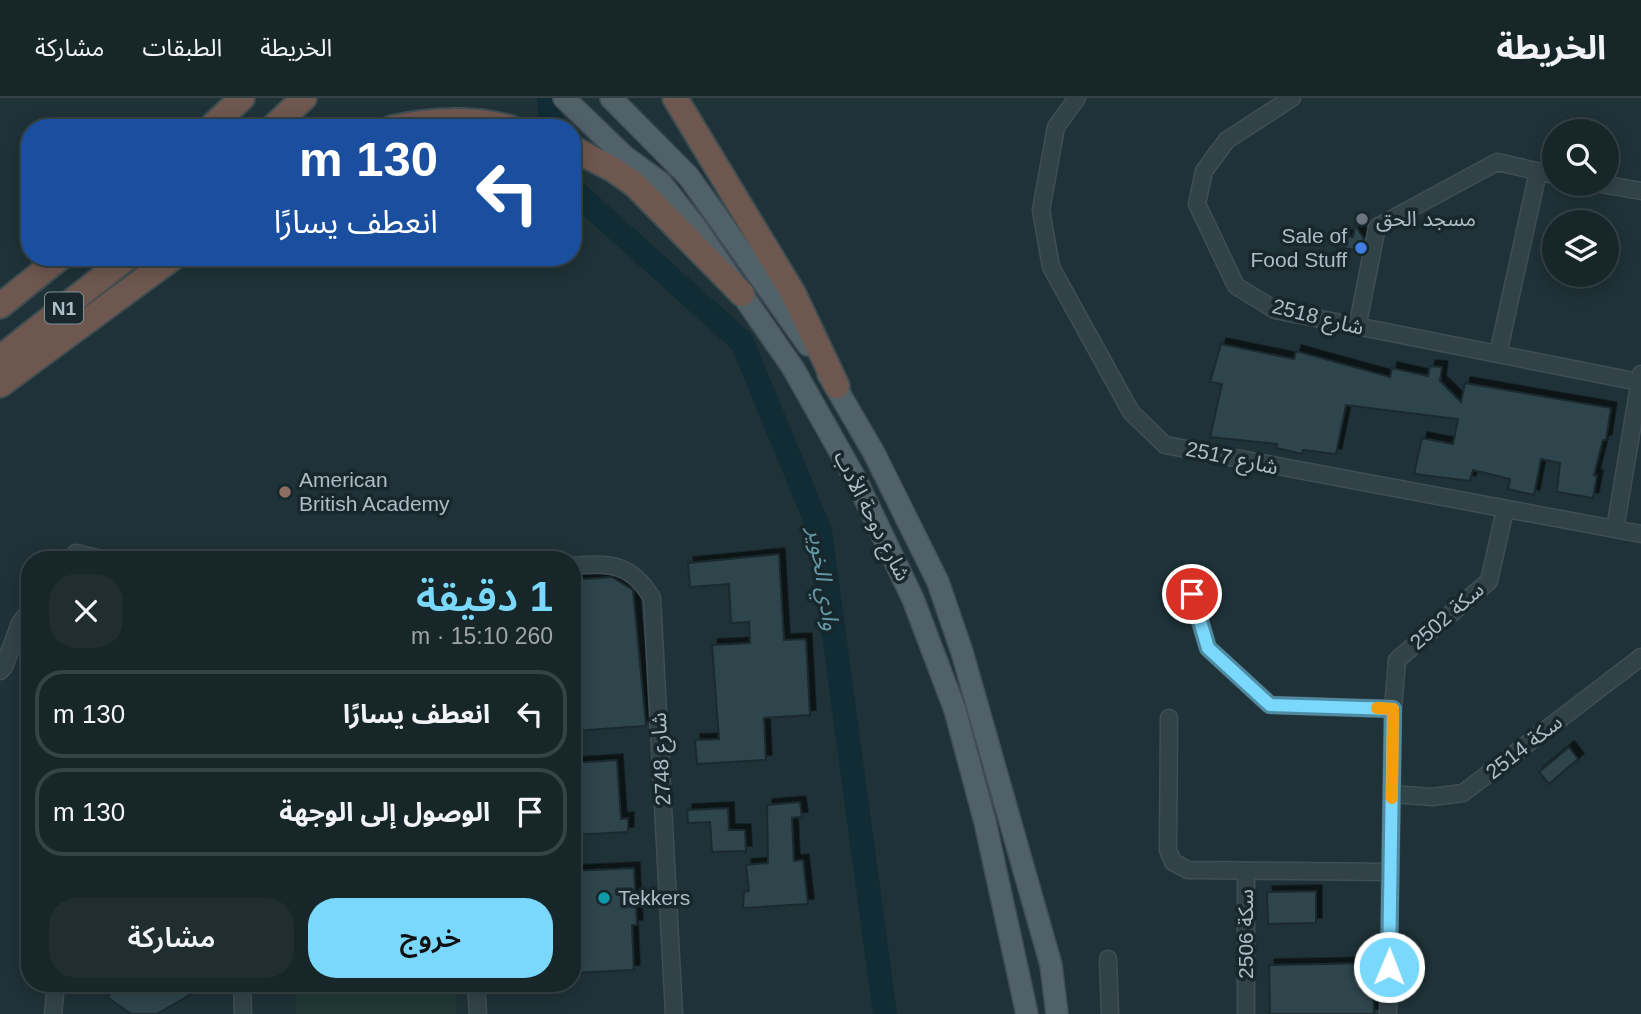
<!DOCTYPE html>
<html lang="ar">
<meta charset="utf-8">
<style>
:root{--surface:#172629;--page:#202e31;--text:#f1f3f6;--muted:#9ea5a8;--line:#364346;--accent:#7ad8fc}
body{margin:0;font-family:Arial,"Noto Sans Arabic",sans-serif;background:var(--page);color:var(--text);direction:rtl;height:100vh;display:flex;flex-direction:column;font-size:26px;white-space:nowrap}
*{box-sizing:border-box;margin:0}
p{font-size:23px;color:var(--muted)}
.icon{flex:none;width:38px;height:38px;fill:none;stroke:currentColor;stroke-width:2;stroke-linecap:round;stroke-linejoin:round}
.map{position:relative;flex:1;overflow:hidden;direction:ltr}
.sheet{position:absolute;left:21px;top:453px;width:560px;height:441px;display:flex;flex-direction:column;background:var(--surface);border-radius:28px;box-shadow:0 4px 18px #0003,0 0 0 2px var(--line);direction:rtl}
.sheet>*{flex:none}
.hud{position:absolute;left:21px;top:21px;width:560px;height:147px;border-radius:28px;box-shadow:0 4px 18px #0003,0 0 0 2px var(--line);direction:rtl;background:#1a4fa0;color:#fff;overflow:hidden}
.controls{position:absolute;left:1542px;top:21px;display:grid;gap:14px}
.controls a{display:grid;place-items:center;width:77px;height:77px;border-radius:50%;background:var(--surface);box-shadow:0 4px 18px #0003,0 0 0 2px var(--line);font-size:35px}
.pin{position:absolute;display:grid;place-items:center;width:60px;height:60px;color:#fff;margin:-30px;border:4px solid #fff;border-radius:50%;box-shadow:0 2px 7px #0007}
.me{position:absolute;width:77px;margin:-38px;rotate:1deg;stroke-linejoin:round;filter:drop-shadow(0 0 5px #0008)}
.turn{display:flex;align-items:center;gap:24px;height:147px;padding:0 28px;font-size:32px}
.turn .icon{width:91px;height:91px;stroke-width:2.5}
.turn b{display:block;font-size:49px;line-height:60px}
.round{display:grid;place-items:center;flex:none;width:74px;height:74px;border-radius:28px;background:var(--page)}
.summary{display:flex;align-items:center;justify-content:space-between;height:119px;padding:0 28px}
h1{font-size:42px;font-weight:600;line-height:52px;color:var(--accent)}
.action{display:flex;gap:14px;margin-top:auto;padding:14px 28px}
.action a{flex:1;height:80px;border-radius:28px;background:var(--accent);color:#111;font-size:28px;font-weight:600;line-height:80px;text-align:center}
.action a+a{background:var(--page);color:var(--text)}
ul{padding:0;list-style:none}
li{display:flex;align-items:center;gap:21px;height:88px;margin:0 14px 10px;padding:0 14px;border:4px solid var(--line);border-radius:28px}
li div{flex:1}
li b{display:block;font-size:26px}
li em{font-style:normal}
header{display:flex;align-items:center;gap:42px;box-sizing:border-box;height:98px;padding:0 35px;background:var(--surface);border-bottom:2px solid var(--line)}
header strong{font-size:33px}
nav{display:flex;gap:38px;margin-inline-start:auto;font-size:24px}
.map>svg:first-child{display:block}
.green{fill:#213933}
.lines{fill:none;stroke-linecap:round;stroke-linejoin:round}
.river{stroke:#122c35;stroke-width:24}
.building{fill:#2d454c;stroke:#1a292e;stroke-width:2;filter:url(#shadow)}
.minor-casing{stroke:#3f4e54;stroke-width:19}
.major-casing{stroke:#3f4e54;stroke-width:24}
.highway-casing{stroke:#3d4d52;stroke-width:28}
.minor{stroke:#324348;stroke-width:16}
.major{stroke:#506268;stroke-width:21}
.highway{stroke:#6e574f;stroke-width:24}
.route-casing{stroke:#4f8ca4;stroke-width:18}
.route{stroke:#7ad8fc;stroke-width:12}
.slow{stroke:#f59e0b;stroke-width:12}
.worship-dot{fill:#6b7280;stroke:#18272c;stroke-width:2.5}
.shop-dot{fill:#3f7fe0;stroke:#18272c;stroke-width:2.5}
.education-dot{fill:#8d6e63;stroke:#18272c;stroke-width:2.5}
.culture-dot{fill:#0f9aa8;stroke:#18272c;stroke-width:2.5}
.labels{text-anchor:middle;stroke-width:7;stroke-linejoin:round;paint-order:stroke}
.shield{fill:#18272c;stroke:#809197;stroke-width:2}
.shield-label{font-size:19px;font-weight:bold;fill:#acbec5}
.poi-label{font-size:21px;fill:#acbec5;stroke:#18272c;text-anchor:start}
.street-label{font-size:21px;fill:#acbec5;stroke:#18272c}
.water-label{font-size:23px;font-style:italic;fill:#6397a6;stroke:#18272c}
</style>
<header>
<strong>الخريطة</strong>
<nav><a>الخريطة</a><a>الطبقات</a><a>مشاركة</a></nav>
</header>
<div class="map">
<svg width="1641" height="916" viewBox="0 0 1641 916">
<defs>
<filter id="shadow"><feDropShadow dx="5.5" dy="-5.5" stdDeviation="0" flood-color="#0009"/></filter>
</defs>
<rect width="100%" height="100%" fill="#1f3237"/>
<!-- green -->
<path class="green" d="M296,886h159l1,30h-160z"/>
<g class="lines">
<!-- river -->
<path class="river" d="M549,0l3,30
M572,91l170,153 78,189 65,483"/>
</g>
<!-- building -->
<path class="building" d="M1355,127l9,14 -2,12 -25,-4 2,-12 14,2z
M1221,246l73,15 2,-8 94,26 2,-9 36,8 2,-10 12,1 -2,14 21,21 4,-19 146,25 -5,32h-3l-9,35 3,1 -4,22 -36,-6 3,-29 -19,-4 -7,36 -26,-6 2,-10 -37,-9 -3,11 -56,-7 8,-36 31,6 5,-25 -112,-14 -10,49 -33,-4 -1,4 -26,-6 1,-4 -67,-7 12,-53 -12,-2z
M779,456l5,86 22,-1 4,76 -46,3 2,42 -69,4 -2,-24 24,-1 -7,-94 38,-2 -1,-21 -18,1 -2,-39 -39,3 -2,-24z
M612,479l21,13 13,136 -74,5v-151z
M1569,649l9,12 -29,25 -10,-12z
M617,662l4,59 7,-1v14l-56,3v-72z
M800,704l2,15 -10,1 2,43 9,-1 5,44 -65,4 1,-16 5,-1 -3,-26 22,-2 -1,-58z
M728,710l1,22h16l1,21 -34,1 -2,-30 -22,1 -1,-13z
M634,770l3,57h-5l2,45 -62,3v-102z
M1316,793v32l-48,1 -1,-32z
M1373,865l1,51h-104l-1,-49z
M118,886h100v2l-28,9 -33,19h-26l-24,-17z"/>
<g class="lines">
<!-- minor casing -->
<g class="minor-casing">
<path id="minor" d="M1077,0l-21,29 -15,83 10,57 80,145 34,33 476,89
M1292,0l-65,42 -23,31 -7,33 39,82 39,24 364,72
M1601,86l40,7
M1357,230l20,-101 120,-65 57,13
M1498,256l40,-182
M1615,431l26,-155
M70,462l6,-7 30,7
M572,468c38,-3 59,-3 80,32l22,416
M1192,496l16,54 62,57 123,4
M0,573l4,-4 16,-44 10,-13
M1169,620l-1,132 5,12 15,8 202,2
M1392,696l40,3 31,-4 178,-136
M1108,861l2,55
M242,886l1,30
M476,886l2,30
M53,916l3,-30
M1246,916v-142
M1388,916l5,-305 4,-49 92,-79 16,-71"/>
</g>
<!-- major casing -->
<g class="major-casing">
<path id="major" d="M564,0l60,58 37,27 33,42 99,143 63,112 57,119 42,111 30,112 42,192
M611,0l78,79 119,168
M828,276l46,79 64,129 24,70 89,313 6,49"/>
</g>
<!-- highway casing -->
<g class="highway-casing">
<path id="highway" d="M675,0l118,195 44,93
M210,30l32,-30
M272,30l32,-30
M392,30c39,-9 82,-10 119,0
M572,50l42,22 21,15 107,109
M0,208l61,-49
M0,260l128,-101
M0,287l174,-128"/>
</g>
<!-- minor -->
<use href="#minor" class="minor"/>
<!-- major -->
<use href="#major" class="major"/>
<!-- highway -->
<use href="#highway" class="highway"/>
</g>
<g class="lines">
<!-- route casing -->
<g class="route-casing">
<path id="route" d="M1192,496l16,54 62,57 123,4 -4,258"/>
</g>
<!-- route -->
<use href="#route" class="route"/>
<!-- slow -->
<path class="slow" d="M1377,610l16,1 -1,89"/>
</g>
<!-- markers -->
<circle class="worship-dot" cx="1362" cy="121" r="7"/>
<circle class="shop-dot" cx="1361" cy="150" r="7"/>
<circle class="education-dot" cx="285" cy="394" r="7"/>
<circle class="culture-dot" cx="604" cy="800" r="7"/>
<g class="labels">
<!-- shield labels -->
<rect class="shield" x="45" y="194.5" width="38" height="31" rx="5"/>
<g class="shield-label">
<text x="64" y="217">N1</text>
</g>
<!-- poi labels -->
<g class="poi-label">
<text x="1376" y="128">مسجد الحق</text>
<text x="1347" y="145" text-anchor="end">Sale of<tspan x="1347" dy="24">Food Stuff</tspan></text>
<text x="299" y="389">American<tspan x="299" dy="24">British Academy</tspan></text>
<text x="618" y="807">Tekkers</text>
</g>
<!-- street labels -->
<g class="street-label">
<text transform="translate(1318 219) rotate(14)" y="7">2518 شارع</text>
<text transform="translate(1232 360) rotate(12)" y="7">2517 شارع</text>
<text transform="translate(872 418) rotate(63)" y="7">شارع دوحة الأدب</text>
<text transform="translate(1447 518) rotate(-41)" y="7">2502 سكة</text>
<text transform="translate(1524 649) rotate(-38)" y="7">سكة 2514</text>
<text transform="translate(661 661) rotate(-93)" y="7">شارع 2748</text>
<text transform="translate(1246 836) rotate(-90)" y="7">سكة 2506</text>
</g>
<!-- water labels -->
<g class="water-label">
<text transform="translate(824 481) rotate(81)" y="8">وادي الخوير</text>
</g>
</g>
</svg>
<div class="controls">
<a><svg class="icon" aria-label="search" viewBox="0 0 24 24"><circle cx="10" cy="10" r="6"/><path d="M15 15l6 6"/></svg></a>
<a><svg class="icon" aria-label="layers" viewBox="0 0 24 24"><path d="M12 4l9 5-9 5-9-5zM3 14l9 5 9-5"/></svg></a>
</div>
<div class="pin" style="left:1192px;top:496px;background:#d93025"><svg class="icon" aria-label="arrive" viewBox="0 0 24 24"><path d="M6 21V4h12l-3 4 3 4H6"/></svg></div>
<svg class="me" style="left:1389px;top:869px" viewBox="-20 -20 40 40"><circle r="17" fill="#7ad8fc" stroke="#fff" stroke-width="3"/><path d="M0-11L8 9 0 5-8 9z" fill="#fff"/></svg>
<div class="hud">
<div class="turn"><svg class="icon" aria-label="left" viewBox="0 0 24 24"><path d="M17 20v-9H6M10 6l-5 5 5 5"/></svg><div><b>130 m</b>انعطف يسارًا</div></div>
</div>
<section class="sheet">
<div class="summary"><div><h1>1 دقيقة</h1><p>260 m · 15:10</p></div><a class="round"><svg class="icon" aria-label="close" viewBox="0 0 24 24"><path d="M6 6l12 12M18 6L6 18"/></svg></a></div>
<ul>
<li><svg class="icon" aria-label="left" viewBox="0 0 24 24"><path d="M17 20v-9H6M10 6l-5 5 5 5"/></svg><div><b>انعطف يسارًا</b></div><em>130 m</em></li>
<li><svg class="icon" aria-label="arrive" viewBox="0 0 24 24"><path d="M6 21V4h12l-3 4 3 4H6"/></svg><div><b>الوصول إلى الوجهة</b></div><em>130 m</em></li>
</ul>
<div class="action"><a>خروج</a><a>مشاركة</a></div>
</section>
</div>
